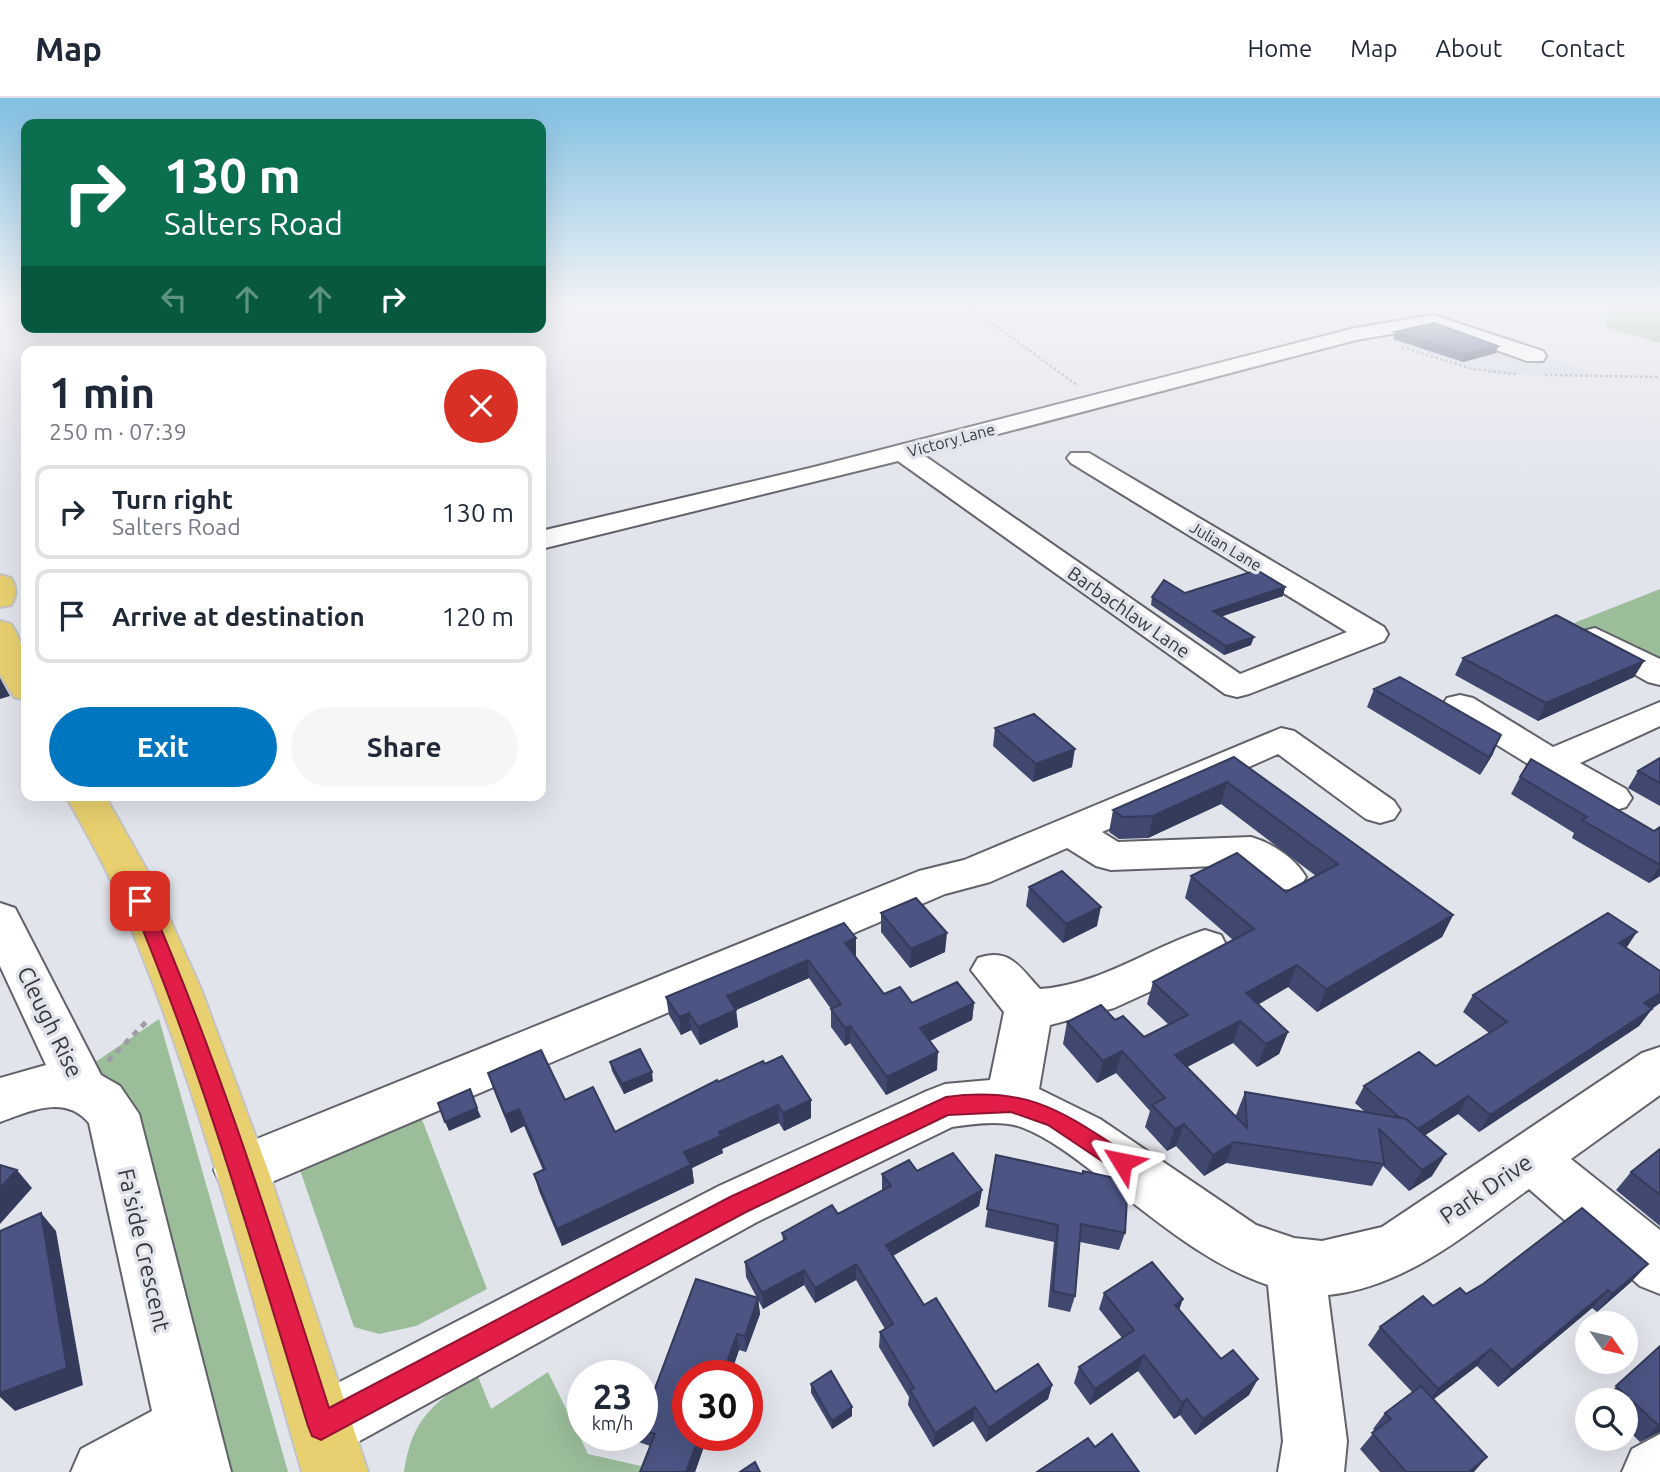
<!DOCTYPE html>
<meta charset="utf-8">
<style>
:root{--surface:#fff;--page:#f6f6f7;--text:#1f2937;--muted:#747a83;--line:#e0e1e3;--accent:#0076c0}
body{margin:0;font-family:Ubuntu,sans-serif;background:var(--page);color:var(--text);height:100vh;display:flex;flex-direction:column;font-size:26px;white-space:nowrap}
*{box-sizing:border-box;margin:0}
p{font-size:23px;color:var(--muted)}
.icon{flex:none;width:38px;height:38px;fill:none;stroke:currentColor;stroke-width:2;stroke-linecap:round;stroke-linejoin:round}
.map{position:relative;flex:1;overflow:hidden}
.sheet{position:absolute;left:21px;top:248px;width:525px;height:455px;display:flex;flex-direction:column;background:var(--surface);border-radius:14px;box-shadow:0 7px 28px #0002}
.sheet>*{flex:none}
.banner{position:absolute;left:21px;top:21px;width:525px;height:214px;border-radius:14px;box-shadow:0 7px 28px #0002;background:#0b6e4f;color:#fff;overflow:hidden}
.needle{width:46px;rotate:124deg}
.controls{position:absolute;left:1575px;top:1213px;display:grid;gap:14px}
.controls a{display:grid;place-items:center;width:63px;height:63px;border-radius:50%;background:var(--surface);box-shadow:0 7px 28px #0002;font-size:35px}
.speed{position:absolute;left:567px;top:1262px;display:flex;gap:14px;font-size:35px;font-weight:700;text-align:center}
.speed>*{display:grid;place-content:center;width:91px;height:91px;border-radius:50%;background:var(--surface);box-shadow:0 7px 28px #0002;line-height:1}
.speed small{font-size:18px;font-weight:400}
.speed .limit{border:10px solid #d22;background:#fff;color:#111}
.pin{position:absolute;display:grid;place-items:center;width:60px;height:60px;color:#fff;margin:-30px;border-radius:14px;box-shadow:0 4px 10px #0006}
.me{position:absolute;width:77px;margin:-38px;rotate:305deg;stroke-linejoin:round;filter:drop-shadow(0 0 5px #0008)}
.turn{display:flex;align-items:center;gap:24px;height:147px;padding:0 28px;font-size:32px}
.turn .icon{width:91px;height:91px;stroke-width:2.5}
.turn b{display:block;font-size:49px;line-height:60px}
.lanes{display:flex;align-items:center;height:66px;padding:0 28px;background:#0003;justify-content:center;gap:35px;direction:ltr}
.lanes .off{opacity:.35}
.round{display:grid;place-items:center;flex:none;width:74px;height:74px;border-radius:37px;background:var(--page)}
.head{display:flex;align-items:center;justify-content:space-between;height:119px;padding:0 28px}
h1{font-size:42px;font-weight:700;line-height:52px}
.action{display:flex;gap:14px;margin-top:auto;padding:14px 28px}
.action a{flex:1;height:80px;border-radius:42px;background:var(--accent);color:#fff;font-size:28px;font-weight:700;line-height:80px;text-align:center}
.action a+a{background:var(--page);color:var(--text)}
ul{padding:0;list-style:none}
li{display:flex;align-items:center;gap:21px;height:94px;margin:0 14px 10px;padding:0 14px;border:4px solid var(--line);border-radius:14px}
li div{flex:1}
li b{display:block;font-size:26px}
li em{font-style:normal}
header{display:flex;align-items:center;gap:42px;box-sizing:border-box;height:98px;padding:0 35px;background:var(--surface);border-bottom:2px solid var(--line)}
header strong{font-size:33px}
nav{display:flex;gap:38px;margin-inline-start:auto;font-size:24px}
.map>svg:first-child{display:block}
.built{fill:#d5d9e7}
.green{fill:#9bbd9a}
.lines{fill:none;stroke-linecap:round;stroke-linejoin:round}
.minor-casing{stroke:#616269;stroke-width:4}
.major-casing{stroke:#c3c3c4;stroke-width:4}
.path-far1{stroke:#9d9ea4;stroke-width:2.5;stroke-dasharray:2.5 2.5;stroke-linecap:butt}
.path{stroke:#9d9ea4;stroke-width:5;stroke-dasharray:6 6;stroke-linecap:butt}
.minor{fill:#fff;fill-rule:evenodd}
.major{fill:#e8d070;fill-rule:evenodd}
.wall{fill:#404870}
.shaded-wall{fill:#343b5b}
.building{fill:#4b5482;stroke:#343b5b;stroke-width:2}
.route{fill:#e11d48;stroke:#92132f;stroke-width:2}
.labels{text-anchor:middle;stroke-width:7;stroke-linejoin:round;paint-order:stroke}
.far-street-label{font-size:16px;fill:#37383b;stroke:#e2e4ec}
.street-label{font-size:19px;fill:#37383b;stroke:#e2e4ec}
.near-street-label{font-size:23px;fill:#37383b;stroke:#e2e4ec}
</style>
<header>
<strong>Map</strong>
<nav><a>Home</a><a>Map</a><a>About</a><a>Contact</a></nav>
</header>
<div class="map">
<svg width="1660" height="1374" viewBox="0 0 1660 1374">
<rect width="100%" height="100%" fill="#e2e4ec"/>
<!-- built -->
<path class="built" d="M1457,226l137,50h-101l-104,-34z"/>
<!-- green -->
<path class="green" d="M1655,206l5,2v37l-55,-16 5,-22z
M1660,491v77l-86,-43z
M159,921l129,453h-61l-104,-375 -14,-20 -27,-6z
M418,1011l69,180 -71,37 -37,8 -25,-7 -55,-160z
M548,1274l40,82 53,12 -1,6h-236c8,-55 30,-69 73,-98l14,35z"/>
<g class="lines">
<!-- minor casing -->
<g class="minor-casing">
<path id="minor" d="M1433,217l110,36 3,5 -3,5h-16l-95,-34 -76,13 -434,114 318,220 107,-42 -276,-169 -4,-5 4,-5h18l295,174 4,7 -4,7 -135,53 -12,3 -12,-3 -327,-233 -357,88v-18l273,-64 541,-139z
M1595,530l65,31v26l-12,-3 -65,-37 -4,-7 4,-7z
M26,543v21l-26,7v-21z
M1460,597l13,3 80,49 107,-45v24l-80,37 46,26 6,9 -6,9 -14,4 -14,-4 -151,-93 -5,-8 5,-8z
M1281,630l13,3 100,70 6,9 -6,9 -14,4 -14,-4 -88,-65 -176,78 16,10 133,-5c21,6 44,21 55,40l-6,10c-26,8 -38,-6 -58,-22l-131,5 -15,-4 -29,-18 -77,34 -45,12 -685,293 -19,7 -19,-7 -8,-17 8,-17 697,-282 45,-11z
M0,805l15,5 86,167 19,11 19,28 92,358h-160l10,-23 71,-38 -63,-288c-24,-29 -59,-12 -89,-1v-44l46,-13 -46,-99z
M1205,832l16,5 6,12 -6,12 -107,49 -64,17 -11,64 61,30 156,106 38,13 28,3 60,-14 260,-174 18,-6v48l-89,64 89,71v64l-20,-8 -111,-97c-62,44 -123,98 -201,106l19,146 -3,31h-66l5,-31 -15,-156c-64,-22 -113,-66 -166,-106 -24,-19 -52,-41 -81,-52 -21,-7 -47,-3 -69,0l-195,95 -412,227 -23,9 -23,-9 -9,-23 9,-23 420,-217 208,-95 18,-7 45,-4 14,-68 -33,-42 7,-12c32,-11 41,9 62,31 60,-4 109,-41 165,-59z
M1660,1336v38h-38l10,-23z"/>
</g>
<!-- major casing -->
<g class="major-casing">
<path id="major" d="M0,477l11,3c6,9 6,18 0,27l-11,2z
M0,523l11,3c16,23 15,50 15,76l-12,-3 -14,-23z
M66,698h39l47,83 49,110 67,181 100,302h-66c-57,-198 -107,-403 -191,-591 -13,-29 -30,-57 -45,-85z"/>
</g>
<!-- path-far1 -->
<path class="path-far1" d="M965,205l113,83
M1402,249l70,22 44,5
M1545,277l115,2"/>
<!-- path -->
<path class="path" d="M108,963l42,-43"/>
<!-- minor -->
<use href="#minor" class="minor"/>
<!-- major -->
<use href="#major" class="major"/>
</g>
<!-- wall -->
<path class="wall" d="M1395,234l103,14 -2,7 -33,9 -70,-23z
M1285,489l-2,9 -61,20 29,29 -27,10 -73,-50 1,-8 33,-4z
M1463,560l181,3 -10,16 -96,44 -83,-46z
M1374,591l119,65 -13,21 -113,-68z
M995,630l77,39 -39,15 -40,-36z
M1234,659l219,158 -11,22 -125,75 -29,-25 -30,17 30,28 -9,22 -22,13 -24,-24 -46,24 49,50v-2l9,-23 120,20 -10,-9 9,-17 72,-20 53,-33 -26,-21 10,-17 153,-47 34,55 -8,6 -13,17 -160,106 -21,-18 -33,21 7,41 -23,15 -26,-25 -11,20 -146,-23 -22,13 -28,-30 -9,5 -22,-24 5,-16 -34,-38 -19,10 -34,-39 4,-22 48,-2 29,17 25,-12 -22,-21 6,-22 80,-42 -48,-42 6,-22 95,16 30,-16 -95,-72 -73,34 -29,1 -10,-7 4,-22z
M1660,660v48l-32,-18 10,-17z
M1520,679l134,54 6,-4v49l-11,7 -77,-45 2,-5 -63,-39z
M1029,789l68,39 -34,17 -37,-37z
M881,815l64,39 -35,16 -29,-36z
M856,840l-1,18 29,38 28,9h62l-2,17 -42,21 7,29 -51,25 -36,-52 -5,3 -14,-19v-18l-22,-31 -73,32 2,17 -38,18 -9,-15 -10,5 -12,-20 -3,-18z
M610,964l43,19 -29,13 -12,-23z
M765,966l46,36v18l-27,13 -5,-8 -57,26 1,4 -31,15 2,15 -132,63 -23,-55 -5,-17 9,-4 -19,-44 -13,7 -17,-42 -6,-18 77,27 50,32 103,-50z
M1660,1051v77l-44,-36 15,-18z
M996,1057l129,78 -6,17 -39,-8 -5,54 -5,16 -22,-5 6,-65 -69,-15z
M917,1073l65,19 -3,16 -86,50 31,49 71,87 57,-7 -4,14 -62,43 -13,-21 -40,26 -25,-42 1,-8 -30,-50 1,-15 5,-3 -29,-49 -41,23 -11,-18 -41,24 -5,-9 2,14 -14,38 -7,-2 -9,26h-42v59h20l-13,37 -45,-26 -23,-8 -1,-3h16v-48l12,4 103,-93 -11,-21 -1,-15 38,-21 -1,-8 56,-19 44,-23v-17z
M1648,1166l-17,18 -34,30 -5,-4 -94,79 -21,-21 -44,33 41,73h-94l-20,-23 15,-18 -2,-2 12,-16 27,-21 -44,-47 12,-18 86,-33z
M1104,1195l75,17 70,85 -54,40 -15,-20 -6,4 -36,-48 -48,34 -16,-22 5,-16 43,-29 -23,-29z
M1660,1248v86l-20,10 -14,-14v-28h-24z
M811,1286l41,23v9l-20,13 -21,-36z"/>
<!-- shaded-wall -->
<path class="shaded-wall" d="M1498,248l-2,7 -33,9 2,-7z
M1285,489l-2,9 -72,24 2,-9z
M1254,539l-3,8 -27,10 2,-9z
M1644,563l-10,16 -96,44 8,-18z
M0,580l10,18 -10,3z
M1501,637l-8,19 -13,21 9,-18z
M1075,651l-3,18 -39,15 3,-18z
M1227,684l-6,22 -73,34 5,-22z
M1660,767v11l-11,7z
M1101,809l-4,19 -34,17 3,-19z
M1453,817l-11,22 -125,75 9,-23z
M1637,834l-12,18 -6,-7z
M947,835l-2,19 -35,16 1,-19z
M856,840v18l-11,5v-18z
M808,862l1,18 -73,32 2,17 -38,18 -2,-18 29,-31z
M1297,867l-9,22 -49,29 7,-23z
M1660,895v10l-28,18 12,-18z
M974,905l-2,17 -53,26 1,-18z
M1652,911l-13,17 -160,106 11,-17z
M689,915l2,17 -10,5 -2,-18z
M1240,923l-7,22 -65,34 7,-22z
M850,928v17l-5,3v-18z
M1288,934l-9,22 -22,13 9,-23z
M1122,953l-6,22 -19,10 6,-22z
M938,954l-1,18 -51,25 1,-18z
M652,974l1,9 -29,13 -2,-10z
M1468,998l-10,18 -54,35 10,-18z
M811,1002v18l-27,13 -1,-18z
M778,1007l1,18 -57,26 1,4 -31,15 2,15 -132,63 -5,-17 162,-97z
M477,1010l4,9 -32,14 -4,-9z
M519,1011l5,17 -13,7 -6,-18z
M1184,1026l-8,22 -9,5 8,-22z
M1234,1044l-8,21 -22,13 9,-21z
M1446,1056l-14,22 -23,15 13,-21z
M17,1072l15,18 -32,36v-36z
M982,1092l-3,16 -94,54 1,-15z
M41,1115l15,18 27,154 -68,26 -15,-14v-4z
M856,1166v16l-41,23v-15z
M1648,1166l-17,18 -34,30 15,-18z
M804,1172v15l-41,24 -1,-16z
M1608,1192l-16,18 -94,79 14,-17z
M758,1200l2,16 -14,38 -1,-16z
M1183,1201l-6,17 -2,-11z
M737,1236l2,16 -9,26h-8z
M1491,1251l-14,17 -52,40 13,-17z
M1144,1257l-6,16 -48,34 5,-16z
M1258,1281l-9,16 -54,40 8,-16z
M1052,1287l-4,14 -62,43 3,-14z
M1187,1301l-7,16 -6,4 8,-16z
M852,1309v9l-20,13v-8z
M975,1309l-2,14 -40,26 2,-14z
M1660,1326v7l-1,1 -19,10z
M700,1337h8l-13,37h-9z
M1487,1359l-13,15h-5z"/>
<!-- building -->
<path class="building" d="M1434,225l64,23 -33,9 -70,-23z
M1257,472l28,17 -72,24 41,26 -28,9 -74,-49 12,-17 21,13z
M1556,517l88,46 -98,42 -83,-45z
M1400,579l101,58 -12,22 -115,-68z
M1034,616l41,35 -39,15 -41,-36z
M1234,659l219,158 -127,74 -29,-24 -51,28 42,39 -22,12 -26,-23 -65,34 72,73 -2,-36 161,27 40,35 -24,16 -43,-41 5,35 -150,-22 -21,13 -29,-31 -9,5 -23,-24 13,-7 -43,-47 -19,10 -36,-39 34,-17 14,15 8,-4 21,21 44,-22 -35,-33 101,-53 -63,-53 46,-23 49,39 52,-28 -111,-82 -74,34 -30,1 -10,-7z
M1660,660v25l-22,-12z
M1531,661l123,72 6,-4v38l-78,-45 5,-3 -67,-40z
M1062,773l39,36 -35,17 -37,-37z
M916,800l31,35 -36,16 -30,-36z
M1608,815l29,19 -18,11 41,28v22l-16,10 8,6 -162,106 -22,-19 -50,33 -12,-10 -7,-2 -35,-31 55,-34 17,14 71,-44 -34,-27z
M844,825l12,15 -11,5 39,51 16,-7 12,16 45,-21 17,21 -54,25 18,24 -51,25 -37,-51 -5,2 -14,-19 10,-5 -33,-44 -81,36 9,14 -38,17 -9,-14 -10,4 -13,-20z
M640,951l12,23 -30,12 -12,-22z
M541,952l24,50 28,-13 22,45 102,-52 1,2 45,-21 2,3 17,-8 29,44 -28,13 -5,-8 -59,27 2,4 -37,16 7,13 -134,64 -23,-55 11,-5 -26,-60 -14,6 -17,-42z
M470,991l7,19 -32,14 -7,-19z
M1660,1051v46l-29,-23z
M953,1055l29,37 -96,55 38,60 12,-7 59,94 43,-28 14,21 -63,43 -14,-21 -40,26 -25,-43 4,-2 -34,-56 13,-8 -37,-60 -41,24 -11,-18 -42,23 -17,-31 41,-23 -4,-6 50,-28 6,9 53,-28 -9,-12 27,-14 8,11z
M996,1057l87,19v-3l45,10 -3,52 -44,-9 -6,72 -22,-5 5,-66 -71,-16z
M0,1067l17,5 -17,18z
M1582,1110l66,56 -36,30 -4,-4 -96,80 -21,-21 -53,40 -58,-62 43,-31 10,10 27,-18 6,6 17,-10z
M41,1115l26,155 -67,25v-162z
M1152,1164l31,37 -8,6 46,54 12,-9 25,29 -55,40 -16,-20 -5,4 -38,-48 -49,34 -16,-22 55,-37 -30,-37z
M696,1181l62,19 -13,38 -8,-2 -15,42h-34v59h12l-14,37h-46l15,-38 -13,-4v-43l12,4z
M1660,1248v78l-2,1 -42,-39z
M831,1273l21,36 -20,14 -21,-37z
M1421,1288l66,71 -18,15h-63l-34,-39 19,-14 -6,-6z
M1112,1336l27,38h-102l51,-34 7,9z
M755,1364l5,10h-20z"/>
<!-- sky -->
<linearGradient id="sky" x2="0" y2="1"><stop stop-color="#81c0e2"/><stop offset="0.52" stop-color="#f2f3f6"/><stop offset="1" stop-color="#f2f3f6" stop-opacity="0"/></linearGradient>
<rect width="1660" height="397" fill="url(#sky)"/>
<!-- route -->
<path class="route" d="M140,797l9,6c72,165 125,336 180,507l401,-211 216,-100c84,-11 115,14 183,58l4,7 -4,7 -7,3 -8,-3 -66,-44 -37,-13 -63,3 -202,97 -425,228 -9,-4 -4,-10c-54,-176 -105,-354 -177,-525z"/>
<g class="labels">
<!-- far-street labels -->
<g class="far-street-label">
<text transform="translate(951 342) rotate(-15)" y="6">Victory Lane</text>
<text transform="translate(1226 448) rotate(31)" y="6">Julian Lane</text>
</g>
<!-- street labels -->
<g class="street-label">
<text transform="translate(1129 514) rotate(35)" y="7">Barbachlaw Lane</text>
</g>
<!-- near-street labels -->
<g class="near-street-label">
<text transform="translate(50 924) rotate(64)" y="8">Cleugh Rise</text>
<text transform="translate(1486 1091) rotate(-34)" y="8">Park Drive</text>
<text transform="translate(144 1152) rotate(77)" y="8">Fa'side Crescent</text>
</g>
</g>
</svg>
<div class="controls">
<a><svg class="needle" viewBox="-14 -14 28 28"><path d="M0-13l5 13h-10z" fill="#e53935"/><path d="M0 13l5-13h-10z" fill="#747a83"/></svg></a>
<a><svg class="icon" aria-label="search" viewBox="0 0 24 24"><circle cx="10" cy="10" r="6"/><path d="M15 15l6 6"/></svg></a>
</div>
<div class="speed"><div>23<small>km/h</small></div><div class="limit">30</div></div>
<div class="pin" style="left:140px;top:803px;background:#d93025"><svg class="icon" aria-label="arrive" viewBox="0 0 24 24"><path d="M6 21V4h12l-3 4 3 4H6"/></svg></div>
<svg class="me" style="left:1122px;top:1064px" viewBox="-20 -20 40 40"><path d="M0-17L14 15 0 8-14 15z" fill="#e11d48" stroke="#fff" stroke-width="4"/></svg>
<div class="banner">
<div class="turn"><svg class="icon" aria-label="right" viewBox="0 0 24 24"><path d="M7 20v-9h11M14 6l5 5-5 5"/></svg><div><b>130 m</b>Salters Road</div></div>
<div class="lanes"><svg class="icon off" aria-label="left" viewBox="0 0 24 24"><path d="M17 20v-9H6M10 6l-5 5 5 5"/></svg><svg class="icon off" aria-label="ahead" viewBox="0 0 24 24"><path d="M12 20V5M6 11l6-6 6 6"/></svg><svg class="icon off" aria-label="ahead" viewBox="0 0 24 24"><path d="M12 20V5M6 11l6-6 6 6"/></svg><svg class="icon" aria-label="right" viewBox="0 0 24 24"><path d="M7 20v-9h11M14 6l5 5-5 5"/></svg></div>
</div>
<section class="sheet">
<div class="head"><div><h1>1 min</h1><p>250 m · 07:39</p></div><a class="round" style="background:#d93025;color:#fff"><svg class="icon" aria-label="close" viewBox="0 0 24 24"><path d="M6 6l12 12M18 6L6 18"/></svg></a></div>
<ul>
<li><svg class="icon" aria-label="right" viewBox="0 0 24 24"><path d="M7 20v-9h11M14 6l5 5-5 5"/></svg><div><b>Turn right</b><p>Salters Road</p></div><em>130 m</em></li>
<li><svg class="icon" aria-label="arrive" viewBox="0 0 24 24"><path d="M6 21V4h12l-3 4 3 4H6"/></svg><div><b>Arrive at destination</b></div><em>120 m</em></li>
</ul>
<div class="action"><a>Exit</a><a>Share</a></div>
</section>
</div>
